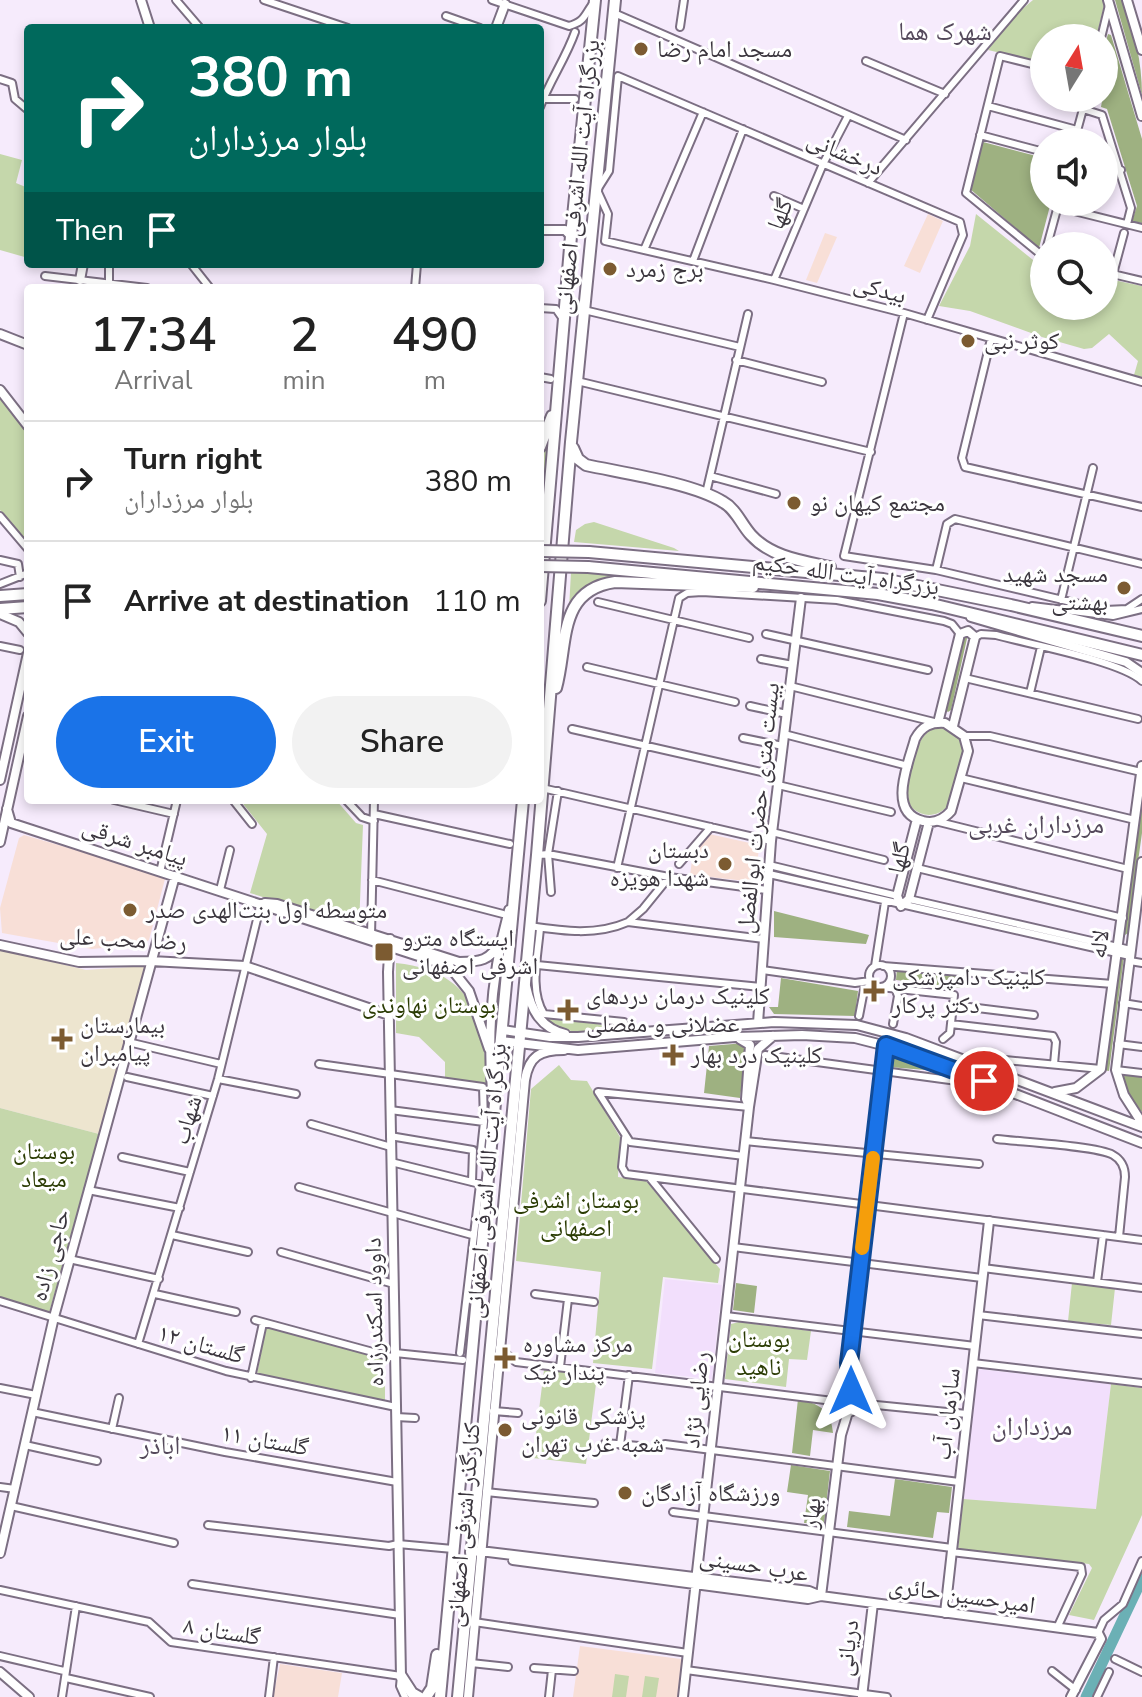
<!DOCTYPE html>
<meta charset="utf-8">
<style>
:root{--surface:#fff;--page:#f2f2f2;--text:#222;--muted:#767676;--line:#e0e0e0;--accent:#1a73e8}
body{margin:0;font-family:"Nunito Sans","Noto Naskh Arabic",sans-serif;background:var(--page);color:var(--text);height:100vh;display:flex;flex-direction:column;font-size:30px;white-space:nowrap}
*{box-sizing:border-box;margin:0}
p{font-size:26px;color:var(--muted)}
.icon{flex:none;width:44px;height:44px;fill:none;stroke:currentColor;stroke-width:2;stroke-linecap:round;stroke-linejoin:round}
.map{position:relative;flex:1;overflow:hidden}
.details{position:absolute;left:24px;top:284px;width:520px;height:520px;display:flex;flex-direction:column;background:var(--surface);border-radius:8px;box-shadow:0 4px 12px #0003}
.details>*{flex:none}
.banner{position:absolute;left:24px;top:24px;width:520px;height:244px;border-radius:8px;box-shadow:0 4px 12px #0003;background:#00695c;color:#fff;overflow:hidden}
.needle{width:52px;rotate:11deg}
.tools{position:absolute;left:1030px;top:24px;display:grid;gap:16px}
.tools a{display:grid;place-items:center;width:88px;height:88px;border-radius:50%;background:var(--surface);box-shadow:0 4px 12px #0003;font-size:40px}
.pin{position:absolute;display:grid;place-items:center;width:68px;height:68px;color:#fff;margin:-34px;border:4px solid #fff;border-radius:50%;box-shadow:0 2px 8px #0007}
.me{position:absolute;width:88px;margin:-44px;rotate:0deg;stroke-linejoin:round;filter:drop-shadow(0 0 6px #0008)}
.turn{display:flex;align-items:center;gap:28px;height:168px;padding:0 32px;font-size:36px}
.turn .icon{width:104px;height:104px;stroke-width:2.5}
.turn b{display:block;font-size:56px;line-height:68px}
.then{display:flex;align-items:center;height:76px;padding:0 32px;background:#0003;gap:16px;font-size:30px}
.eta{display:flex;justify-content:space-evenly;align-items:center;height:136px;text-align:center}
.eta b{font-size:48px;font-weight:600;line-height:56px}
.button{display:flex;gap:16px;margin-top:auto;padding:16px 32px}
.button a{flex:1;height:92px;border-radius:48px;background:var(--accent);color:#fff;font-size:32px;font-weight:600;line-height:92px;text-align:center}
.button a+a{background:var(--page);color:var(--text)}
ul{padding:0;list-style:none}
li{display:flex;align-items:center;gap:24px;height:120px;padding:0 32px;border-top:2px solid var(--line)}
li div{flex:1}
li b{display:block;font-size:30px}
li em{font-style:normal}
.map>svg:first-child{display:block}
.built{fill:#f2dffc}
.education{fill:#f8dfd7}
.medical{fill:#ede5cf}
.green{fill:#c5d7ab}
.forest{fill:#9eb181}
.lines{fill:none;stroke-linecap:round;stroke-linejoin:round}
.river{stroke:#6bb0b5;stroke-width:11}
.street-casing{stroke:#7c6f83;stroke-width:10}
.secondary-casing{stroke:#7c6f83;stroke-width:12}
.highway-casing{stroke:#7c6f83;stroke-width:14}
.street{stroke:#fff;stroke-width:6}
.secondary{stroke:#fff;stroke-width:8}
.highway{stroke:#fff;stroke-width:10}
.highway-bridge-casing{stroke:#7c6f83;stroke-width:14;stroke-linecap:butt}
.highway-bridge{stroke:#fff;stroke-width:10}
.route-casing{stroke:#114b97;stroke-width:20}
.route{stroke:#1a73e8;stroke-width:14}
.slow{stroke:#f59e0b;stroke-width:14}
.poi-dot{fill:#7c5b31;stroke:#fff;stroke-width:3}
.labels{text-anchor:middle;stroke-width:6;stroke-linejoin:round;paint-order:stroke}
.poi-label{font-size:24px;fill:#3b363e;stroke:#fff;text-anchor:start}
.street-label{font-size:24px;fill:#3b363e;stroke:#fff}
.park-label{font-size:24px;fill:#2b3c04;stroke:#fff}
.neighbourhood-label{font-size:26px;fill:#54495b;stroke:#fff}
</style>
<div class="map">
<svg width="1142" height="1697" viewBox="0 0 1142 1697">
<rect width="100%" height="100%" fill="#f6ebfc"/>
<!-- built -->
<path class="built" d="M665,1279l57,6 -10,94 -57,-6z
M977,1369l134,15 -15,125 -133,-10z"/>
<!-- education -->
<path class="education" d="M928,214l15,7 -23,52 -16,-7z
M825,233l12,4 -20,46 -11,-3z
M709,834l50,11 -3,37 -66,-7 3,-22z
M24,835l93,27 48,17 -16,61 -6,4 -51,5 -90,-16 -2,-25 19,-70z
M580,1646l101,13 3,4 -5,34h-106z
M280,1664l62,9 -4,24h-65z"/>
<!-- medical -->
<path class="medical" d="M0,949l86,21 59,-4 -46,168 -99,-26z"/>
<!-- green -->
<path class="green" d="M1033,0h70l1,6 -8,32h-52v25l-56,-13 27,-35z
M0,154l22,6 -6,23 12,5v70l-28,-8z
M976,214l62,50 6,2v40h60v-28l38,8v91l-8,-2 4,-14 -29,-27 -17,14 -8,1 -42,-12 -72,-26 -31,-5 31,-60z
M0,396l28,34v114l-28,-34z
M550,426l-9,118h-1v-90z
M594,522l80,26 5,3 -105,-9 2,-12 9,-6z
M571,572h16l164,12 -141,-4 -41,29z
M935,727c10,0 23,5 27,16 3,12 -9,52 -14,63 -11,11 -24,12 -36,2 -12,-18 2,-73 23,-81z
M240,800h96l20,23 7,2 -4,102 -109,-34 17,-59z
M396,963c75,8 90,54 90,122l-41,-8v-15l-26,-25 -23,-4z
M542,1017l85,11c-30,5 -62,10 -85,-11z
M559,1065l12,15 16,1 33,56 -2,40 28,4 74,88 -2,14 -55,-6 -11,92 -59,-6 8,-91 -85,-11 15,-172z
M0,1108l99,26 -50,179 -49,-15z
M1072,1283l43,5 -4,37 -43,-4z
M739,1322l72,9 -4,29 -18,-1 -3,28 -61,-8 6,-55z
M266,1327l119,32v42l-128,-27z
M544,1370l53,6 -11,88 -53,-6z
M1111,1384l31,4v127l-48,105 -25,-5 23,-47 -3,-4 -131,-15 5,-50 133,10z
M837 1400a10 10 0 1 1 20 0a10 10 0 1 1-20 0Z
M615,1674l14,2 -3,21h-14z
M645,1676l14,2 -3,19h-14z"/>
<!-- forest -->
<path class="forest" d="M1115,0h9c10,33 18,60 18,95z
M1108,34l3,1 31,104v84l-10,-2 5,-15 -30,-97 -6,-2c5,-23 -1,-49 7,-73z
M983,142l61,16v44h7l-12,46 -69,-59z
M968,634l-17,76 -3,2 -3,-2 16,-74z
M1142,792v41l-14,100 -3,2 -2,-1z
M774,911l95,24 -3,9 -92,-7z
M1121,956l3,1 -15,114 -6,-1z
M897,968l67,6 -2,14 -66,-8z
M781,978l77,13 -3,25 -81,-2 -5,-7h9z
M745,1043l2,4 -7,51 -36,-5 5,-47z
M899,1053l51,19 -61,-5 2,-10z
M1123,1074l19,2v36c-9,-10 -18,-23 -19,-38z
M736,1283l21,3 -3,27 -21,-3z
M798,1399c21,5 33,10 35,34l-20,-3 -3,26 -18,-3z
M791,1465l39,6 -6,53 -20,-1 4,-28 -21,-3z
M895,1479l57,8 -3,26 -12,-1 -4,26 -86,-11 2,-16 41,5z"/>
<g class="lines">
<!-- river -->
<path class="river" d="M1086,1697l56,-118"/>
<!-- street casing -->
<g class="street-casing">
<path id="street" d="M176,0l24,28
M264,0l84,28
M492,0l77,26c15,-4 15,-10 23,-21
M614,13l292,127
M446,16l34,12
M680,27l4,-27
M1101,38l8,-33
M866,61l79,33
M1044,67l-44,-11 -34,137 78,64
M0,79l12,4 3,16 13,11
M543,99h32
M988,106l89,24
M540,107c10,-27 26,-49 35,-75
M1083,109l19,6 29,93 -4,16
M980,135l64,17
M1074,142l12,-44
M1104,166l17,4
M868,183l156,-183
M774,196l30,13
M1058,207l84,21
M1047,246l12,-44
M644,250l59,-138
M693,261l50,-132
M191,264l19,24
M1104,272l38,9
M1113,274l11,-41
M45,276l102,12
M774,280l49,-116 25,-48
M109,284v-20
M415,288l2,-24
M540,308l16,1 7,10
M584,310l156,37
M904,313l-60,243 92,14 169,40 22,-1 15,-10
M927,320l36,-85 -3,-13 -342,-146 -9,95 -12,19 11,24 -3,27 169,39 130,33 238,69
M991,339l-29,119 3,9 177,40
M736,360l86,22
M540,377l11,2
M577,381l294,71
M710,476l66,18
M707,489l41,-175
M0,516l28,33
M0,560l18,4 2,13
M936,570l11,-46 8,-5 187,45
M0,584l28,-11
M1061,600l32,-132
M598,602l151,36
M1032,606l81,10 29,-7
M766,634l162,36
M975,637l6,-3 15,1c32,9 125,26 146,46
M0,646l20,4
M761,659l32,6
M587,667l148,35
M965,678l173,41
M790,686l144,36
M1030,693l11,-46
M750,706l37,8
M572,729l207,47
M784,734l124,32
M964,736h26l151,36
M743,738l40,8
M961,778l174,42
M778,785l113,27
M542,788l229,53
M114,800l60,14
M233,800l19,24
M346,800l16,17 12,4
M374,814l136,30
M935,821l193,48
M772,832l112,28
M537,855l11,-1 121,23 98,13
M679,864l32,-37
M769,865l129,31
M617,868l62,-270 8,-5 15,-1 135,8 107,21 8,3 8,10
M917,868l206,50
M160,872l17,-72
M769,874l361,82
M372,880l131,34
M220,890l10,-40
M551,892l-3,-38 10,-63
M909,899l222,51
M628,922l15,-13 26,-32
M530,926c33,5 66,10 98,-4l136,17
M540,928c-2,27 -11,62 4,86l80,8
M371,936l3,-136
M1130,961l12,2
M537,965l224,22
M869 976a11 11 0 1 1 22 0a11 11 0 1 1-22 0Z
M875,966l10,-64
M883,966l230,18
M762,970l93,13 15,-2
M880,987l74,8 -4,38 -7,6
M1123,1003l19,3
M953,1005l81,10
M859,1016l5,-26 9,-6
M893,1024l5,-28 -3,-8
M951,1024l102,12 3,6 -2,22
M128,1042l93,22
M1118,1044l24,3
M765,1055l207,28
M319,1064l164,23 1,35 -3,28
M992,1070l3,-11 106,10
M1116,1070l26,3
M127,1077l86,19
M218,1079l78,15
M390,1110l94,12
M311,1124l80,23
M390,1136l83,14 -1,32
M625,1138l-3,29 4,7 516,66
M997,1139c24,3 100,7 116,16 9,5 12,12 12,22l-6,60
M745,1141l234,23
M744,1156l-114,-14 -32,-50 151,15
M122,1157l68,15
M391,1162l89,22 -20,169
M650,1178l66,81
M299,1187l173,48
M88,1190l92,18
M172,1235l76,17
M733,1247l249,31
M281,1252l113,32
M69,1259l90,20
M983,1268l159,20
M1097,1282l6,-47
M155,1294l81,18
M535,1294l59,8
M0,1301l226,70 170,36
M978,1315l164,19
M726,1316l249,30
M255,1320l140,38
M138,1344l80,-265 43,-176
M499,1348l17,14 317,39
M395,1353l68,7
M973,1363l169,20
M560,1367l8,-68
M251,1378l12,-55
M0,1388l36,7
M856,1403l111,11
M493,1411l25,2
M32,1412l193,40 172,30
M396,1417l19,1
M112,1429l7,-31
M605,1443l34,3
M665,1444l294,38
M25,1445l72,16
M620,1445l9,-70
M0,1487l15,2
M486,1492l108,11
M11,1506l163,37
M673,1512l279,36
M208,1525l181,21 9,-2 55,5
M951,1552l130,15 1,7 -25,54
M192,1584l208,31
M0,1590l149,32 22,20 230,34 -1,10 5,11
M474,1622l214,31
M1098,1633l6,-13 19,-16 19,-43
M0,1656l64,15
M1115,1659l27,13
M471,1663l37,4
M534,1668l40,3
M686,1670l201,27
M1052,1671l24,19
M66,1678l84,19
M62,1697l14,-91
M269,1697l5,-40
M549,1697l3,-27
M1097,1697l12,-25"/>
</g>
<!-- secondary casing -->
<g class="secondary-casing">
<path id="secondary" d="M141,0l9,28
M1108,0l34,116
M1127,0l15,50
M496,28l9,-24
M540,230h25l6,6
M80,280l3,-16
M0,334l28,11
M0,390l28,36
M0,614l19,8 9,11
M971,617l155,45 16,11
M938,723l22,-89 8,-3 7,6 -22,89
M945,723l19,13 4,15 -17,60c-7,8 -17,13 -28,10 -37,-8 -14,-59 -8,-82 7,-13 16,-17 30,-16z
M0,780l28,-127
M7,809l4,14 438,143 20,25 20,58
M917,819l-20,77 4,10 8,-7 20,-77
M0,842l28,-126
M1142,862l-26,208 8,25 18,28
M265,903l12,1 182,58c21,0 31,-1 42,-21
M390,939l-2,33 13,704
M0,945l79,17 72,-1 94,5 144,49
M526,986c5,24 15,42 39,48
M758,1023l13,-182 30,-243
M503,1030l47,7h28l196,-15 83,3 49,13 236,89
M740,1039l10,6 -4,54 3,7
M501,1041l77,9 157,-13 67,-2 53,3 47,12 240,93
M492,1091c-5,-60 1,-123 17,-181
M1055,1092l21,-4 25,-19 41,-303
M833 1401a12 12 0 1 1 24 0a12 12 0 1 1-24 0Z
M851,1391l-2,-28 37,-318
M470,1552l10,-1 329,40 12,5 277,37 3,6 -30,58
M0,1553l54,-236 121,-441
M513,1560l295,39 13,-3
M821,1596l20,-161 7,-23
M945,1613l44,-392
M0,1672l29,25
M468,1697l57,-617c4,-24 15,-30 39,-30
M683,1697l66,-590 9,-58 15,-13
M862,1697l11,-94"/>
</g>
<!-- highway casing -->
<g class="highway-casing">
<path id="highway" d="M540,447l12,-31
M573,448l5,11 8,6c37,8 107,18 137,37 13,7 18,22 28,33 20,22 51,26 79,32
M589,552l294,27 128,26 131,31
M588,567l290,27 54,10 210,51
M0,596l28,-2
M540,601l31,-365 24,-236
M0,609l28,-2
M556,688c12,-43 1,-98 59,-106l138,5
M401,1676l11,17 7,4
M426,1697l6,-9 5,-33
M440,1697l83,-897
M458,1697l79,-842 34,-413 44,-442"/>
</g>
<!-- street -->
<use href="#street" class="street"/>
<!-- secondary -->
<use href="#secondary" class="secondary"/>
<!-- highway -->
<use href="#highway" class="highway"/>
<!-- highway-bridge casing -->
<g class="highway-bridge-casing">
<path id="highway-bridge" d="M540,551l49,1
M540,566l48,1"/>
</g>
<!-- highway-bridge -->
<use href="#highway-bridge" class="highway-bridge"/>
</g>
<g class="lines">
<!-- route casing -->
<g class="route-casing">
<path id="route" d="M851,1391l-2,-28 37,-318 98,36"/>
</g>
<!-- route -->
<use href="#route" class="route"/>
<!-- slow -->
<path class="slow" d="M862,1248l11,-90"/>
</g>
<!-- markers -->
<g class="poi-dot">
<circle cx="641" cy="49" r="8"/>
<circle cx="610" cy="269" r="8"/>
<circle cx="968" cy="341" r="8"/>
<circle cx="794" cy="503" r="8"/>
<circle cx="1124" cy="588" r="8"/>
<circle cx="725" cy="864" r="8"/>
<circle cx="130" cy="910" r="8"/>
<rect x="374" y="942" width="20" height="20" rx="4"/>
<path d="M870 979h8v8h8v8h-8v8h-8v-8h-8v-8h8z"/>
<path d="M564 998h8v8h8v8h-8v8h-8v-8h-8v-8h8z"/>
<path d="M58 1027h8v8h8v8h-8v8h-8v-8h-8v-8h8z"/>
<path d="M669 1043h8v8h8v8h-8v8h-8v-8h-8v-8h8z"/>
<path d="M501 1346h8v8h8v8h-8v8h-8v-8h-8v-8h8z"/>
<circle cx="505" cy="1430" r="8"/>
<circle cx="625" cy="1493" r="8"/>
</g>
<g class="labels">
<!-- poi labels -->
<g class="poi-label">
<text x="657" y="57">مسجد امام رضا</text>
<text x="626" y="277">برج زمرد</text>
<text x="984" y="349">کوثر نبی</text>
<text x="810" y="511">مجتمع کیهان نو</text>
<text x="1108" y="582" text-anchor="end">مسجد شهید<tspan x="1108" dy="28">بهشتی</tspan></text>
<text x="709" y="858" text-anchor="end">دبستان<tspan x="709" dy="28">شهدا هویزه</tspan></text>
<text x="146" y="918">متوسطه اول بنت‌الهدی صدر</text>
<text x="402" y="946">ایستگاه مترو<tspan x="402" dy="28">اشرفی اصفهانی</tspan></text>
<text x="892" y="985">کلینیک دامپزشکی<tspan x="892" dy="28">دکتر پرکار</tspan></text>
<text x="586" y="1004">کلینیک درمان دردهای<tspan x="586" dy="28">عضلانی و مفصلی</tspan></text>
<text x="80" y="1033">بیمارستان<tspan x="80" dy="28">پیامبران</tspan></text>
<text x="691" y="1063">کلینیک درد بهار</text>
<text x="523" y="1352">مرکز مشاوره<tspan x="523" dy="28">پندار نیک</tspan></text>
<text x="521" y="1424">پزشکی قانونی<tspan x="521" dy="28">شعبه غرب تهران</tspan></text>
<text x="641" y="1501">ورزشگاه آزادگان</text>
</g>
<!-- street labels -->
<g class="street-label">
<text transform="translate(845 153) rotate(23)" y="8">درخشانی</text>
<text transform="translate(577 177) rotate(-84)" y="8">بزرگراه آیت الله اشرفی اصفهانی</text>
<text transform="translate(780 214) rotate(-67)" y="8">گلها</text>
<text transform="translate(880 289) rotate(15)" y="8">بیدکی</text>
<text transform="translate(846 574) rotate(8)" y="8">بزرگراه آیت الله حکیم</text>
<text transform="translate(758 808) rotate(-84)" y="8">بیست متری حضرت ابوالفضل</text>
<text transform="translate(135 842) rotate(18)" y="8">پیامبر شرقی</text>
<text transform="translate(899 858) rotate(-76)" y="8">گلها</text>
<text transform="translate(123 939) rotate(3)" y="8">رضا محب علی</text>
<text transform="translate(1099 944) rotate(-82)" y="8">لاله</text>
<text transform="translate(187 1120) rotate(-73)" y="8">شهاب</text>
<text transform="translate(486 1181) rotate(-85)" y="8">بزرگراه آیت الله اشرفی اصفهانی</text>
<text transform="translate(50 1255) rotate(-75)" y="8">حاجی زاده</text>
<text transform="translate(374 1312) rotate(-91)" y="8">داوود اسکندرزاده</text>
<text transform="translate(201 1344) rotate(16)" y="8">گلستان ۱۲</text>
<text transform="translate(696 1400) rotate(-84)" y="8">رضایی نژاد</text>
<text transform="translate(947 1414) rotate(-84)" y="8">سازمان آب</text>
<text transform="translate(265 1440) rotate(10)" y="8">گلستان ۱۱</text>
<text transform="translate(811 1513) rotate(-83)" y="8">بهار</text>
<text transform="translate(463 1525) rotate(-85)" y="8">کنارگذر اشرفی اصفهانی</text>
<text transform="translate(754 1565) rotate(9)" y="8">عرب حسینی</text>
<text transform="translate(962 1595) rotate(8)" y="8">امیرحسین حائری</text>
<text transform="translate(222 1631) rotate(9)" y="8">گلستان ٨</text>
<text transform="translate(847 1648) rotate(-83)" y="8">دریانی</text>
</g>
<!-- park labels -->
<g class="park-label">
<text x="429" y="1013">بوستان نهاوندی</text>
<text x="44" y="1159">بوستان<tspan x="44" dy="28">میعاد</tspan></text>
<text x="576" y="1208">بوستان اشرفی<tspan x="576" dy="28">اصفهانی</tspan></text>
<text x="759" y="1347">بوستان<tspan x="759" dy="28">ناهید</tspan></text>
</g>
<!-- neighbourhood labels -->
<g class="neighbourhood-label">
<text x="945" y="40">شهرک هما</text>
<text x="1036" y="833">مرزداران غربی</text>
<text x="1032" y="1435">مرزداران</text>
<text x="160" y="1454">اباذر</text>
</g>
</g>
</svg>
<div class="tools">
<a><svg class="needle" viewBox="-14 -14 28 28"><path d="M0-13l5 13h-10z" fill="#e53935"/><path d="M0 13l5-13h-10z" fill="#767676"/></svg></a>
<a><svg class="icon" aria-label="sound" viewBox="0 0 24 24"><path d="M4 9h4l5-4v14l-5-4H4zM17 9q2 3 0 6"/></svg></a>
<a><svg class="icon" aria-label="search" viewBox="0 0 24 24"><circle cx="10" cy="10" r="6"/><path d="M15 15l6 6"/></svg></a>
</div>
<div class="pin" style="left:984px;top:1081px;background:#d93025"><svg class="icon" aria-label="arrive" viewBox="0 0 24 24"><path d="M6 21V4h12l-3 4 3 4H6"/></svg></div>
<svg class="me" style="left:851px;top:1391px" viewBox="-20 -20 40 40"><path d="M0-17L14 15 0 8-14 15z" fill="#1a73e8" stroke="#fff" stroke-width="4"/></svg>
<div class="banner">
<div class="turn"><svg class="icon" aria-label="right" viewBox="0 0 24 24"><path d="M7 20v-9h11M14 6l5 5-5 5"/></svg><div><b>380 m</b>بلوار مرزداران</div></div>
<div class="then">Then<svg class="icon" aria-label="arrive" viewBox="0 0 24 24"><path d="M6 21V4h12l-3 4 3 4H6"/></svg></div>
</div>
<section class="details">
<div class="eta">
<div><b>17:34</b><p>Arrival</p></div>
<div><b>2</b><p>min</p></div>
<div><b>490</b><p>m</p></div>
</div>
<ul>
<li><svg class="icon" aria-label="right" viewBox="0 0 24 24"><path d="M7 20v-9h11M14 6l5 5-5 5"/></svg><div><b>Turn right</b><p>بلوار مرزداران</p></div><em>380 m</em></li>
<li><svg class="icon" aria-label="arrive" viewBox="0 0 24 24"><path d="M6 21V4h12l-3 4 3 4H6"/></svg><div><b>Arrive at destination</b></div><em>110 m</em></li>
</ul>
<div class="button"><a>Exit</a><a>Share</a></div>
</section>
</div>
